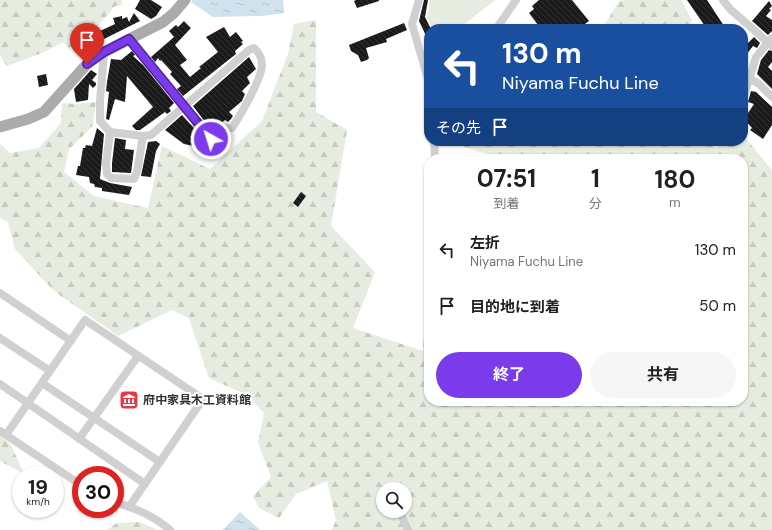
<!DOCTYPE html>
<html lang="ja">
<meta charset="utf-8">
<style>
:root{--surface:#fff;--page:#f6f6f6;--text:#202124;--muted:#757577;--accent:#7c3aed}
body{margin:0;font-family:"DM Sans","Noto Sans JP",sans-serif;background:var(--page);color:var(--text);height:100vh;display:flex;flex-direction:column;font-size:15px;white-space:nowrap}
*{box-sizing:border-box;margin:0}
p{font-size:13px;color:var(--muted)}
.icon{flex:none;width:22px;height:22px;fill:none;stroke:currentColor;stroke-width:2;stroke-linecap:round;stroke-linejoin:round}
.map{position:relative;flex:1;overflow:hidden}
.drawer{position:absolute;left:424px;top:154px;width:324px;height:252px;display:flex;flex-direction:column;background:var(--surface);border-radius:16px;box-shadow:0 1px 3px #0004}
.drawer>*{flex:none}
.top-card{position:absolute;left:424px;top:24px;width:324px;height:122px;border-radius:16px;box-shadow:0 1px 3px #0004;background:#1a4fa0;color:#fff;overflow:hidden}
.controls{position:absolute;left:376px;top:482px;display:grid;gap:8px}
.controls a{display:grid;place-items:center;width:36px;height:36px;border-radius:50%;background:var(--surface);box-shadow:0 1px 3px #0004;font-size:20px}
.speed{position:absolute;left:12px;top:466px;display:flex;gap:8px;font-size:20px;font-weight:700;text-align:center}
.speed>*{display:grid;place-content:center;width:52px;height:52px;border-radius:50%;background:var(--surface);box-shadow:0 1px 3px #0004;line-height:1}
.speed small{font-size:10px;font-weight:400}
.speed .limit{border:6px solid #d22;background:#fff;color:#111}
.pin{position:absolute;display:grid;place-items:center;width:34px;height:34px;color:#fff;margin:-41px -17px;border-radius:50% 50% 50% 0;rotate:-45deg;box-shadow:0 0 4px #0007}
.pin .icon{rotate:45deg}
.me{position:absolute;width:44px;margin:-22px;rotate:321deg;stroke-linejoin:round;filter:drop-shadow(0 0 3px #0008)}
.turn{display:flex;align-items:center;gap:14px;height:84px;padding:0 12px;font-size:18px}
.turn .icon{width:52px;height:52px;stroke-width:2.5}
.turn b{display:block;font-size:28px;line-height:34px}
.then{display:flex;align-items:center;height:38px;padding:0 12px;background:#0003;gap:8px;font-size:15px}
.eta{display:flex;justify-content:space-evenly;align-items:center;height:68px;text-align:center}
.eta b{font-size:24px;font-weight:700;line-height:28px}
.cta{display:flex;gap:8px;margin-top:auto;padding:8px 12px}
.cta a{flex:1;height:46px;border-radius:24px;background:var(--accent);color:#fff;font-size:16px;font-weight:700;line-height:46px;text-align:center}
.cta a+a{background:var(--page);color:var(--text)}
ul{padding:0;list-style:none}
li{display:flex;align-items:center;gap:12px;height:56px;padding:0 12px}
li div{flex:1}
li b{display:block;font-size:15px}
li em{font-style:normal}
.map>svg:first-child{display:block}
.forest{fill:url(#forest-firs);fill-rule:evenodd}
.pitch{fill:#e6ecdf}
.water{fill:url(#water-ripples)}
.building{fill:url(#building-back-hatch)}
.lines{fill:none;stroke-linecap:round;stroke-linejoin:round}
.minor{stroke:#d0d0d0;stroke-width:8}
.major{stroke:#ababab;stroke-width:11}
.route-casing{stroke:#51269a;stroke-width:10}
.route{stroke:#7c3aed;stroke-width:7}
.labels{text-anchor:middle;stroke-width:4;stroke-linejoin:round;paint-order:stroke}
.poi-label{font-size:12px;font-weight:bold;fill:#333;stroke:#fff;text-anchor:start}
</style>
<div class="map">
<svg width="772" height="530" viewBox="0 0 772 530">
<defs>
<pattern id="forest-firs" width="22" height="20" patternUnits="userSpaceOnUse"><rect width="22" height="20" fill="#e6ecdf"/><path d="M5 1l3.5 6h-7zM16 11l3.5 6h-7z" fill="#c6cbc0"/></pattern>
<pattern id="water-ripples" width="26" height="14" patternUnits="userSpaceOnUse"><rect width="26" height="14" fill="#cfe2ee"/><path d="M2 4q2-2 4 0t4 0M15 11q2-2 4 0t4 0" fill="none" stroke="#b2c2cd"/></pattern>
<pattern id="building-back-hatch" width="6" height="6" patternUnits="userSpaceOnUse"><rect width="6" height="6" fill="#1a1a1a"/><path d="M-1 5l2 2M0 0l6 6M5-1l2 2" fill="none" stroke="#333"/></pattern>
</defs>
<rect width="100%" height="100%" fill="#fff"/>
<!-- forest -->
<path class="forest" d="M0,0h121l2,5 -8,1 -31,36 -15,7 -6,-7 -21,11 -35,13 -7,-11z
M624,0h57l11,20 -4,9h-86l17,-28z
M316,20v92l31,18 -16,96 44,46 -22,56 70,23 6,-126v176h314v-242h-239l-40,-12 -13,-6h255l10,7 13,-7h14v-6l29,35v360h-440l4,-10 -9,-39 -31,13 -17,24 -20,-10 -6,-12 18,-19 -13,-34 6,-30 -17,-18 -38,-17 -20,-60 -17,-8 -54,26 -64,-45 -39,-42 -7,-27 -8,-4v-74l10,9 29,-5 22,-25 1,-20 14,1 20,-2 -4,25 -23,22 -5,23 30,24 54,12 14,-62 48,23 52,-48 26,-67 6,-30zM383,489h22v22h-22z
M0,435l11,10 13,29 -24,-13z
M140,522l18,8h-51l10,-7z"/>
<!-- pitch -->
<path class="pitch" d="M430,0h65l-37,29h-25l-6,-11z"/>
<!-- water -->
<path class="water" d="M192,0h91l1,13 -22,3 -49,1 -22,-15z
M240,512l20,18h-37z"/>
<!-- building -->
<path class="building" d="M140,0h11l11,7 -6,9 -5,3 -16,-10z
M356,0h23v1l-22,7 -3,-7z
M424,0h4l-3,17 6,12h-2v13l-10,-21z
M539,0h33l17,21 -11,8h-37l-12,-16 5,-4 -2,-3z
M687,0h20l19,29h-19z
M769,1l3,5 -3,3 2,1 -5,6 6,4v11l-4,4 -16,-14z
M134,13l6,8 -36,18 -4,-8 15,-7 -2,-6 9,-2v3l5,-2 2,5z
M184,21l7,7 -16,17 12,15 -7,5 10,12 11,-9 -2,-1 19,-15 -12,-15 18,-10 6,10 6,-5 7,9 -2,1 2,2 -8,7 1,3 -53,42 -6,-7 4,-3 -11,-12 2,-2 -11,-12 -1,1 -2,-3 -3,4 -4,-5 23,-20 -5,-6 7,-6 2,2z
M404,23l3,7 -21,9 1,3 -21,6 3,10 -2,2 -6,2 -3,-7 -7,-4 -2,-6z
M754,37l6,6 -3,5 -4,-2 -10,13v-11z
M769,50l3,1v11l-4,5 4,4v18l-15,-15 4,-14z
M132,51l3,4 -2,1 10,9 31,38 -5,5 2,3 -4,3 -2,-2 -25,18h-4l-4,-4 21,-19 -26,-31 -2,26 -10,-3 -6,21 -3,-1 3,-27 -3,-1 1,-9 4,-23 10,1z
M249,57l7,12 -9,8 3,6 -8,8 3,3 -3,7 -13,11 4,4 -2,3 -3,3 -3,-2 -13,11 -19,-25z
M91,70l6,4 -5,6 4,3v2l-3,3 -4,-4 -1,16 -12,2 -2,-13z
M46,74l2,11 -9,2 -2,-11z
M751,91l5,1 16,15v18l-9,14 -13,-9 2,-2 -8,-9 10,-15 -6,-2z
M182,115l23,25 -6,7 -15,-3 -19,-14z
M97,128l7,6 -4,45 10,4 22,4 -3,8 -27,-4v-3l-7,-1 -1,-3 -4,-1 -1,-6 -13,-2 2,-9h2l3,-18h2l1,-3 6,1z
M115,138l11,2 -1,9 9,1 -3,23 -19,-1v-9z
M156,141l4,3 -4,7 -5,26 -10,-1 7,-34z
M301,192l5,4 -8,11 -5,-4z"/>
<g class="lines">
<!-- minor -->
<path class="minor" d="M419,0l-7,24 17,59
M723,0l7,9 42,37
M496,29l20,-29
M104,52l-4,49v20l10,11 -4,31 1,11 4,4 23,1 3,-7 6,-36
M749,78l10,6 13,13
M743,99l13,-42 16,-19
M110,132l33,4 8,-1 98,-85 5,-2c5,4 8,11 8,17 0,13 -22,51 -30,63h-9l-12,11 -82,-100
M434,141l1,18
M0,293l71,48
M0,338l50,33
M42,383l118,79
M0,384l145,100
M0,431l81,54
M6,435l79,-115 118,79 -74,108
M79,439l59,-83
M115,502c21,7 38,13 55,28
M402,517l6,13"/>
<!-- major -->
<path class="major" d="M0,127l28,-8 16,-7 43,-48 17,-12 59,-30 11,-9 11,-13"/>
</g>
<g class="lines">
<!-- route casing -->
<g class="route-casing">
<path id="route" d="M87,64l17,-12 25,-13 82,100"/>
</g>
<!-- route -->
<use href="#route" class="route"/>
</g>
<!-- icons -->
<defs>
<g id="museum-square" transform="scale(1)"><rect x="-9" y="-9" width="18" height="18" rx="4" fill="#e63946" stroke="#fff"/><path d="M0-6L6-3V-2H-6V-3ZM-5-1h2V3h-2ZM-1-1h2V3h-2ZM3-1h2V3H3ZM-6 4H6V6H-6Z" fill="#fff"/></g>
</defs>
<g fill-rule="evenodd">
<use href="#museum-square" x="129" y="400"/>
</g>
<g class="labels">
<!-- poi labels -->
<g class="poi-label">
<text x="143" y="404">府中家具木工資料館</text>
</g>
</g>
</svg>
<div class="controls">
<a><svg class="icon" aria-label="search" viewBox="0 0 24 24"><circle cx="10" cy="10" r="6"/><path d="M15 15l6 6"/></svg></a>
</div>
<div class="speed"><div>19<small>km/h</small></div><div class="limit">30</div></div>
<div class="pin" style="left:87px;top:64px;background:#d93025"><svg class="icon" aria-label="arrive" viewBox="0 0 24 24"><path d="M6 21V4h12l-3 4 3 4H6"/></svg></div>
<svg class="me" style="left:211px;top:139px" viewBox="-20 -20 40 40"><circle r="17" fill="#7c3aed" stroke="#fff" stroke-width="3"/><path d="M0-11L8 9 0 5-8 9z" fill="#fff"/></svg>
<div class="top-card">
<div class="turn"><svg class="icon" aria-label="left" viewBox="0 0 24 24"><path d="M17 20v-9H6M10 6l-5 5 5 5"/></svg><div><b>130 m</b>Niyama Fuchu Line</div></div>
<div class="then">その先<svg class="icon" aria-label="arrive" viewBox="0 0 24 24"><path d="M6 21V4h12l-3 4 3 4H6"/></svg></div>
</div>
<section class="drawer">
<div class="eta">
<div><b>07:51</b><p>到着</p></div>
<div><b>1</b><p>分</p></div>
<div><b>180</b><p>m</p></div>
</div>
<ul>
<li><svg class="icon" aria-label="left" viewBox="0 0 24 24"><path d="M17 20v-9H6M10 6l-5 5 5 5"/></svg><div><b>左折</b><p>Niyama Fuchu Line</p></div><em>130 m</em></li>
<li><svg class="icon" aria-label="arrive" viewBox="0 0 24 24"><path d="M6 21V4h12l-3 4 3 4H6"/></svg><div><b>目的地に到着</b></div><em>50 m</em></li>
</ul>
<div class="cta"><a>終了</a><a>共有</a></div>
</section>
</div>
